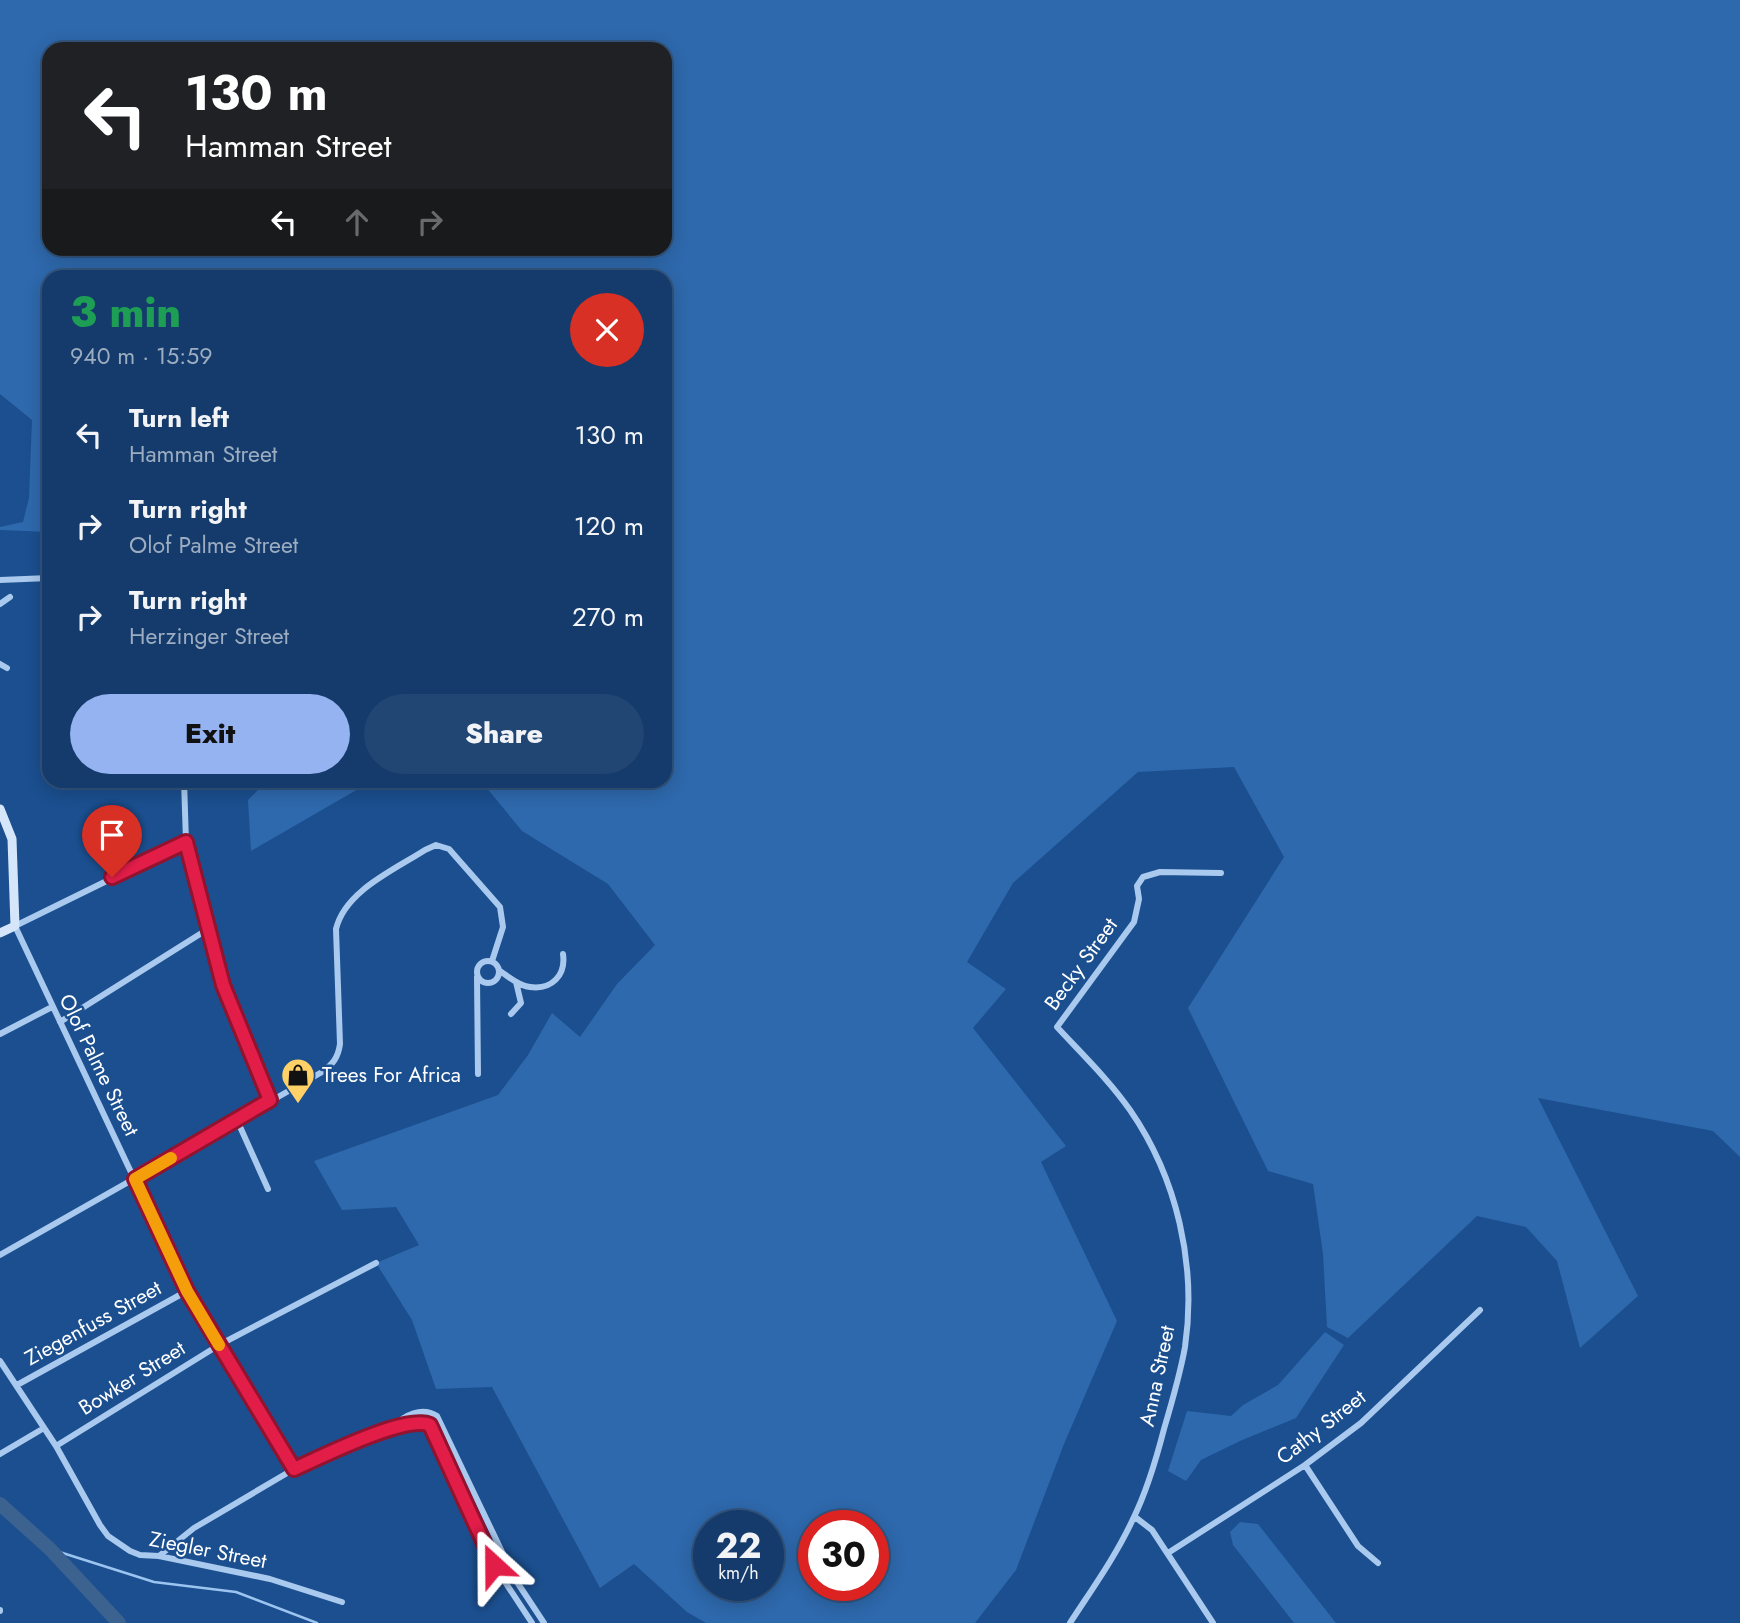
<!DOCTYPE html>
<meta charset="utf-8">
<style>
:root{--surface:#143b6b;--page:#214673;--text:#f1f3f6;--muted:#9dadc1;--line:#33557e;--accent:#95b2f1}
body{margin:0;font-family:Jost,sans-serif;background:var(--page);color:var(--text);height:100vh;display:flex;flex-direction:column;font-size:26px;white-space:nowrap}
*{box-sizing:border-box;margin:0}
p{font-size:23px;color:var(--muted)}
.icon{flex:none;width:38px;height:38px;fill:none;stroke:currentColor;stroke-width:2;stroke-linecap:round;stroke-linejoin:round}
.map{position:relative;flex:1;overflow:hidden}
.panel{position:absolute;left:42px;top:270px;width:630px;height:518px;display:flex;flex-direction:column;background:var(--surface);border-radius:21px;box-shadow:0 4px 18px #0003,0 0 0 2px var(--line)}
.panel>*{flex:none}
.guide{position:absolute;left:42px;top:42px;width:630px;height:214px;border-radius:21px;box-shadow:0 4px 18px #0003,0 0 0 2px var(--line);background:#202124;color:#fff;overflow:hidden}
.speed{position:absolute;left:693px;top:1510px;display:flex;gap:14px;font-size:35px;font-weight:700;text-align:center}
.speed>*{display:grid;place-content:center;width:91px;height:91px;border-radius:50%;background:var(--surface);box-shadow:0 4px 18px #0003,0 0 0 2px var(--line);line-height:1}
.speed small{font-size:18px;font-weight:400}
.speed .limit{border:10px solid #d22;background:#fff;color:#111}
.pin{position:absolute;display:grid;place-items:center;width:60px;height:60px;color:#fff;margin:-72px -30px;border-radius:50% 50% 50% 0;rotate:-45deg;box-shadow:0 0 7px #0007}
.pin .icon{rotate:45deg}
.me{position:absolute;width:77px;margin:-38px;rotate:336deg;stroke-linejoin:round;filter:drop-shadow(0 0 5px #0008)}
.turn{display:flex;align-items:center;gap:24px;height:147px;padding:0 28px;font-size:32px}
.turn .icon{width:91px;height:91px;stroke-width:2.5}
.turn b{display:block;font-size:49px;line-height:60px}
.lanes{display:flex;align-items:center;height:66px;padding:0 28px;background:#0003;justify-content:center;gap:35px;direction:ltr}
.lanes .off{opacity:.35}
.round{display:grid;place-items:center;flex:none;width:74px;height:74px;border-radius:37px;background:var(--page)}
.summary{display:flex;align-items:center;justify-content:space-between;height:119px;padding:0 28px}
h1{font-size:42px;font-weight:800;line-height:52px;color:#1e9e55}
.cta{display:flex;gap:14px;margin-top:auto;padding:14px 28px}
.cta a{flex:1;height:80px;border-radius:42px;background:var(--accent);color:#111;font-size:28px;font-weight:800;line-height:80px;text-align:center}
.cta a+a{background:var(--page);color:var(--text)}
ul{padding:0;list-style:none}
li{display:flex;align-items:center;gap:21px;height:91px;padding:0 28px}
li div{flex:1}
li b{display:block;font-size:26px}
li em{font-style:normal}
.map>svg:first-child{display:block}
.green{fill:#2e69ad;fill-rule:evenodd}
.lines{fill:none;stroke-linecap:round;stroke-linejoin:round}
.stream{stroke:#9cc4f0;stroke-width:2.5}
.river{stroke:#3c6290;stroke-width:14}
.street{stroke:#a9c9ee;stroke-width:6}
.secondary{stroke:#d6e6fa;stroke-width:9}
.route-casing{stroke:#92132f;stroke-width:18}
.route{stroke:#e11d48;stroke-width:12}
.slow{stroke:#f59e0b;stroke-width:12}
.labels{text-anchor:middle;stroke-width:5;stroke-linejoin:round;paint-order:stroke}
.street-label{font-size:21px;fill:#fff;stroke:#1b4f8f}
.poi-label{font-size:21px;fill:#fff;stroke:#1b4f8f;text-anchor:start}
</style>
<div class="map">
<svg width="1740" height="1623" viewBox="0 0 1740 1623">
<rect width="100%" height="100%" fill="#1b4f8f"/>
<!-- green -->
<path class="green" d="M0,0h1740v1157l-27,-26 -175,-33 100,198 -58,52 -23,-87 -31,-34 -49,-11 -129,122 -21,-11 -4,-73 -10,-70 -45,-13 -80,-163 96,-151 -50,-90 -96,5 -125,111 -46,79 39,27 -33,39 93,118 -25,16 76,159 -53,123 -48,126 -41,53h-269l-19,-11 -53,-48 -34,24 -108,-201 -56,2 -24,-69 -36,-57 43,-18 -23,-38 -54,3 -28,-49 184,-66 30,-40 24,-42 28,24 37,-53 38,-39 -47,-61 -86,-53 -41,-50 184,-1v-504h-616v256l-49,-2v-3l23,-5 6,-24 3,-78 -32,-26zM49,49h616v199h-616zM709,1526h59v60h-59zM814,1526h59v60h-59z
M267,781v-1l105,1 -121,70 -3,-51z
M1325,1332l19,13 -48,73 -56,23 -39,19 -15,21 -18,-10 19,-60 44,5 12,-11 35,-20z
M1240,1522l18,2 78,99h-42l-61,-78 -3,-13z"/>
<g class="lines">
<!-- stream -->
<path class="stream" d="M50,1549l104,33 82,10 81,31"/>
<!-- river -->
<path class="river" d="M0,1504l50,45 69,74"/>
<!-- street -->
<path class="street" d="M0,580l49,-2
M0,604l10,-7
M0,664l7,4
M184,780l2,62 33,129 51,129
M186,842l-171,84 172,365 107,178
M477 972a11 11 0 1 1 22 0a11 11 0 1 1-22 0Z
M500,971c9,6 19,15 30,16 22,3 36,-12 33,-33
M477,977l1,97
M511,1014l10,-11 -5,-21
M60,1022l148,-93
M0,1034l52,-27
M237,1120l31,69
M0,1255l322,-183c11,-8 16,-14 18,-28l-4,-115c9,-38 58,-59 89,-79l11,-5 13,4 51,58 3,20 -11,34
M0,1361l56,85 44,79 8,11 22,15 10,4 19,1 111,23 72,23
M17,1385l170,-94
M393,1427c11,-12 29,-21 44,-11l78,163 29,44
M56,1446l163,-101 157,-82
M0,1454l44,-26
M1305,1465l53,81 20,17
M1135,1517l17,13 61,93
M1168,1553l137,-88 56,-42 119,-113
M159,1556l35,-28 100,-59 99,-42 27,-6 10,4 3,4 61,136 38,58
M0,1611v-1
M1070,1623c22,-34 46,-67 63,-104 14,-28 23,-59 31,-90 8,-27 16,-54 21,-82 12,-82 -8,-169 -55,-237 -21,-30 -48,-56 -73,-83l77,-105 5,-23 -2,-13 6,-9 17,-5 61,1"/>
<!-- secondary -->
<path class="secondary" d="M0,809l12,30 3,87 -15,7"/>
</g>
<g class="lines">
<!-- route casing -->
<g class="route-casing">
<path id="route" d="M112,877l74,-35 37,143 47,115 -135,79 52,112 107,178c27,-12 112,-55 136,-44l64,140"/>
</g>
<!-- route -->
<use href="#route" class="route"/>
<!-- slow -->
<path class="slow" d="M171,1158l-36,21 52,112 32,54"/>
</g>
<!-- icons -->
<defs>
<g id="shop-pin" transform="scale(1.75)"><path d="M0 17L-7.5 6A9.5 9.5 0 1 1 7.5 6Z" fill="#ffd166" stroke="#1b4f8f"/><path d="M-5-2.5h2.3a2.7 3.5 0 0 1 5.4 0H5L5.5 6h-11ZM-1.5-2.5h3a1.5 2.3 0 0 0-3 0Z" fill="#111"/></g>
</defs>
<g fill-rule="evenodd">
<use href="#shop-pin" x="298" y="1075"/>
</g>
<g class="labels">
<!-- street labels -->
<g class="street-label">
<text transform="translate(1081 964) rotate(-54)" y="7">Becky Street</text>
<text transform="translate(99 1065) rotate(64)" y="7">Olof Palme Street</text>
<text transform="translate(93 1323) rotate(-29)" y="7">Ziegenfuss Street</text>
<text transform="translate(1157 1376) rotate(-78)" y="7">Anna Street</text>
<text transform="translate(132 1378) rotate(-32)" y="7">Bowker Street</text>
<text transform="translate(1321 1427) rotate(-38)" y="7">Cathy Street</text>
<text transform="translate(208 1550) rotate(11)" y="7">Ziegler Street</text>
</g>
<!-- poi labels -->
<g class="poi-label">
<text x="322" y="1082">Trees For Africa</text>
</g>
</g>
</svg>
<div class="speed"><div>22<small>km/h</small></div><div class="limit">30</div></div>
<div class="pin" style="left:112px;top:877px;background:#d93025"><svg class="icon" aria-label="arrive" viewBox="0 0 24 24"><path d="M6 21V4h12l-3 4 3 4H6"/></svg></div>
<svg class="me" style="left:494px;top:1565px" viewBox="-20 -20 40 40"><path d="M0-17L14 15 0 8-14 15z" fill="#e11d48" stroke="#fff" stroke-width="4"/></svg>
<div class="guide">
<div class="turn"><svg class="icon" aria-label="left" viewBox="0 0 24 24"><path d="M17 20v-9H6M10 6l-5 5 5 5"/></svg><div><b>130 m</b>Hamman Street</div></div>
<div class="lanes"><svg class="icon" aria-label="left" viewBox="0 0 24 24"><path d="M17 20v-9H6M10 6l-5 5 5 5"/></svg><svg class="icon off" aria-label="ahead" viewBox="0 0 24 24"><path d="M12 20V5M6 11l6-6 6 6"/></svg><svg class="icon off" aria-label="right" viewBox="0 0 24 24"><path d="M7 20v-9h11M14 6l5 5-5 5"/></svg></div>
</div>
<section class="panel">
<div class="summary"><div><h1>3 min</h1><p>940 m · 15:59</p></div><a class="round" style="background:#d93025;color:#fff"><svg class="icon" aria-label="close" viewBox="0 0 24 24"><path d="M6 6l12 12M18 6L6 18"/></svg></a></div>
<ul>
<li><svg class="icon" aria-label="left" viewBox="0 0 24 24"><path d="M17 20v-9H6M10 6l-5 5 5 5"/></svg><div><b>Turn left</b><p>Hamman Street</p></div><em>130 m</em></li>
<li><svg class="icon" aria-label="right" viewBox="0 0 24 24"><path d="M7 20v-9h11M14 6l5 5-5 5"/></svg><div><b>Turn right</b><p>Olof Palme Street</p></div><em>120 m</em></li>
<li><svg class="icon" aria-label="right" viewBox="0 0 24 24"><path d="M7 20v-9h11M14 6l5 5-5 5"/></svg><div><b>Turn right</b><p>Herzinger Street</p></div><em>270 m</em></li>
</ul>
<div class="cta"><a>Exit</a><a>Share</a></div>
</section>
</div>
